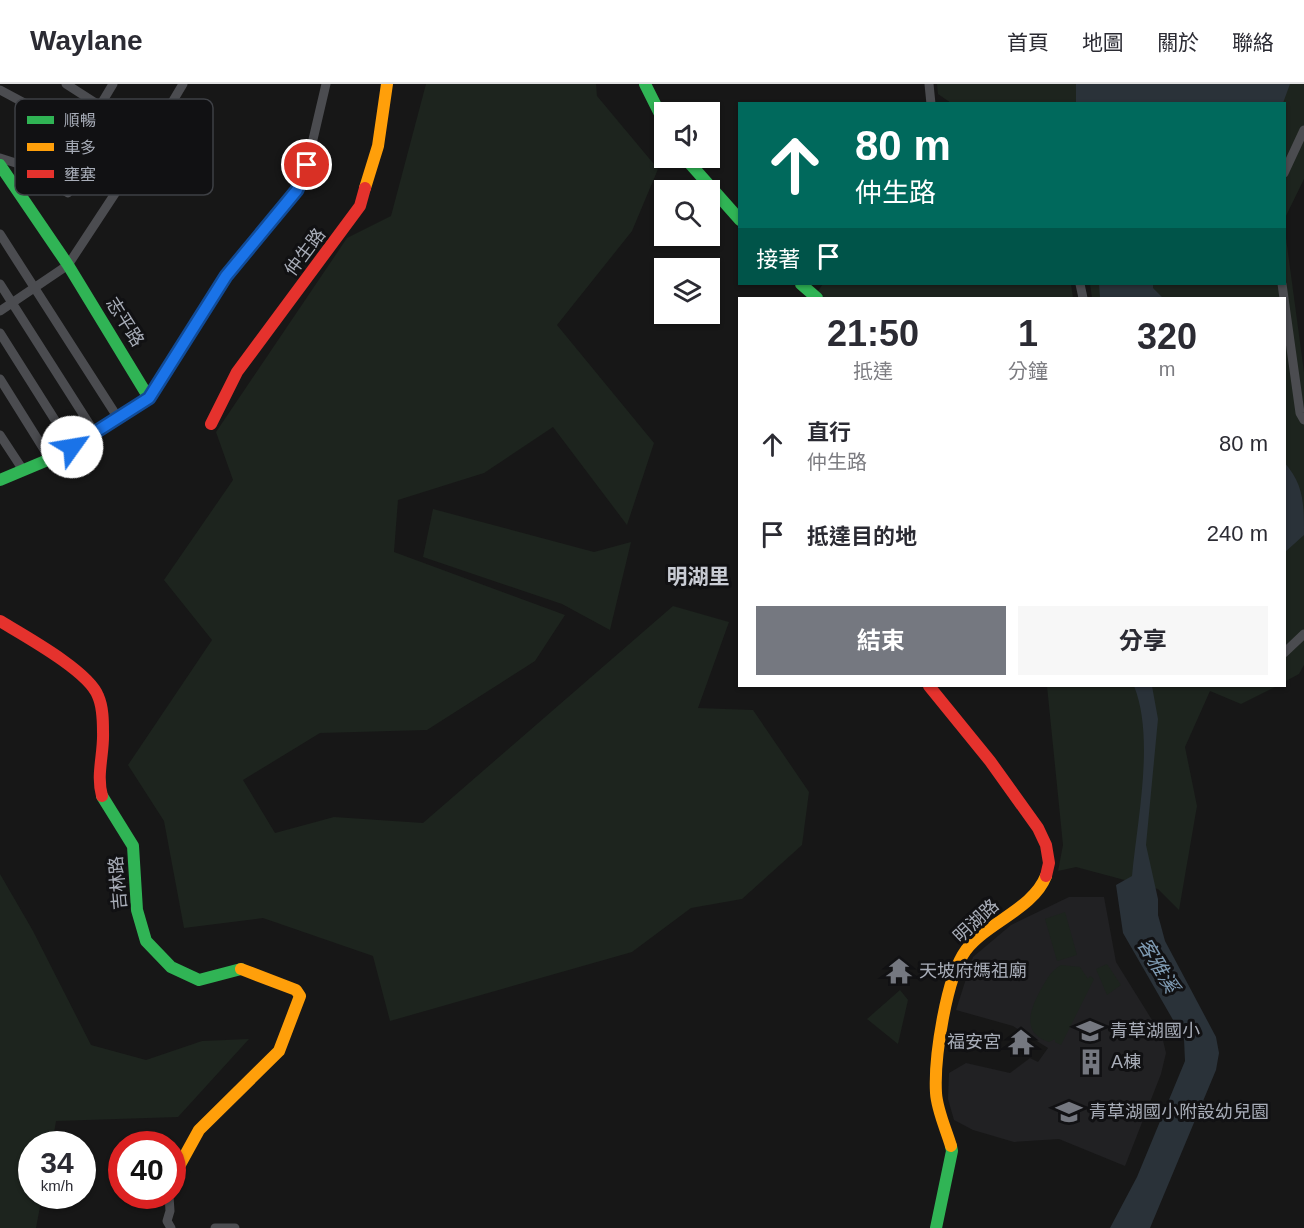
<!DOCTYPE html>
<html lang="zh-TW">
<meta charset="utf-8">
<style>
:root{--surface:#fff;--page:#f7f7f7;--text:#2b2b33;--muted:#7c7c81;--line:#e1e1e2;--accent:#757880}
body{margin:0;font-family:Helvetica,"Noto Sans TC",sans-serif;background:var(--page);color:var(--text);height:100vh;display:flex;flex-direction:column;font-size:22px;white-space:nowrap}
*{box-sizing:border-box;margin:0}
p{font-size:20px;color:var(--muted)}
.icon{flex:none;width:33px;height:33px;fill:none;stroke:currentColor;stroke-width:2;stroke-linecap:round;stroke-linejoin:round}
.map{position:relative;flex:1;overflow:hidden}
.panel{position:absolute;left:738px;top:213px;width:548px;height:390px;display:flex;flex-direction:column;background:var(--surface);border-radius:0px;box-shadow:0 2px 4px #0004}
.panel>*{flex:none}
.banner{position:absolute;left:738px;top:18px;width:548px;height:183px;border-radius:0px;box-shadow:0 2px 4px #0004;background:#00695c;color:#fff;overflow:hidden}
.tools{position:absolute;left:654px;top:18px;display:grid;gap:12px}
.tools a{display:grid;place-items:center;width:66px;height:66px;border-radius:0px;background:var(--surface);box-shadow:0 2px 4px #0004;font-size:30px}
.speed{position:absolute;left:18px;top:1047px;display:flex;gap:12px;font-size:30px;font-weight:700;text-align:center}
.speed>*{display:grid;place-content:center;width:78px;height:78px;border-radius:50%;background:var(--surface);box-shadow:0 2px 4px #0004;line-height:1}
.speed small{font-size:15px;font-weight:400}
.speed .limit{border:9px solid #d22;background:#fff;color:#111}
.pin{position:absolute;display:grid;place-items:center;width:51px;height:51px;color:#fff;margin:-26px;border:3px solid #fff;border-radius:50%;box-shadow:0 2px 6px #0007}
.me{position:absolute;width:66px;margin:-33px;rotate:58deg;stroke-linejoin:round;filter:drop-shadow(0 0 4px #0008)}
.turn{display:flex;align-items:center;gap:21px;height:126px;padding:0 18px;font-size:27px}
.turn .icon{width:78px;height:78px;stroke-width:2.5}
.turn b{display:block;font-size:42px;line-height:51px}
.then{display:flex;align-items:center;height:57px;padding:0 18px;background:#0003;gap:12px;font-size:22px}
.eta{display:flex;justify-content:space-evenly;align-items:center;height:102px;text-align:center}
.eta b{font-size:36px;font-weight:700;line-height:42px}
.action{display:flex;gap:12px;margin-top:auto;padding:12px 18px}
.action a{flex:1;height:69px;border-radius:0px;background:var(--accent);color:#fff;font-size:24px;font-weight:700;line-height:69px;text-align:center}
.action a+a{background:var(--page);color:var(--text)}
ul{padding:0;list-style:none}
li{display:flex;align-items:center;gap:18px;height:90px;padding:0 18px}
li div{flex:1}
li b{display:block;font-size:22px}
li em{font-style:normal}
header{display:flex;align-items:center;gap:36px;box-sizing:border-box;height:84px;padding:0 30px;background:var(--surface);border-bottom:2px solid var(--line)}
header strong{font-size:28px}
nav{display:flex;gap:33px;margin-inline-start:auto;font-size:21px}
.map>svg:first-child{display:block}
.built{fill:#212123}
.green{fill:#1d241e}
.water{fill:#2a3239}
.lines{fill:none;stroke-linecap:round;stroke-linejoin:round}
.street{stroke:#4b4c50;stroke-width:9}
.fast{stroke:#30b455;stroke-width:12}
.slow{stroke:#ff9f0a;stroke-width:12}
.jam{stroke:#e5322d;stroke-width:12}
.route-casing{stroke:#114b97;stroke-width:15}
.route{stroke:#1a73e8;stroke-width:10}
.labels{text-anchor:middle;stroke-width:6;stroke-linejoin:round;paint-order:stroke}
.street-label{font-size:18px;fill:#a8adb8;stroke:#111113}
.poi-label{font-size:18px;fill:#a8adb8;stroke:#111113;text-anchor:start}
.water-label{font-size:20px;font-style:italic;fill:#7f9bb3;stroke:#111113}
.quarter-label{font-size:21px;font-weight:bold;fill:#c9ccd4;stroke:#111113}
.key{fill:#111113;stroke:#3e4045;stroke-width:1.5}
.key-label{font-size:16px;fill:#a8adb8}
</style>
<header>
<strong>Waylane</strong>
<nav><a>首頁</a><a>地圖</a><a>關於</a><a>聯絡</a></nav>
</header>
<div class="map">
<svg width="1304" height="1144" viewBox="0 0 1304 1144">
<rect width="100%" height="100%" fill="#171717"/>
<!-- built -->
<path class="built" d="M1069,813h35l12,65 46,74 4,17 -5,21 -36,92 -66,-27 -45,3 -41,-12 -19,-10 -6,-21 1,-26 17,-10 44,10 20,-15 8,4 10,-14 -35,-22 -57,-16 17,-53 38,-32z"/>
<!-- green -->
<path class="green" d="M426,0h170l1,12 61,73 -26,62 -75,94 97,118 -27,82 -74,-98 -69,46 -86,27 -4,52 171,63 -30,46 -108,69 -107,3 -77,47 32,53 59,-16 89,6 250,-217 56,16 -31,86 55,2 56,82 -7,53 -60,54 -51,9 -59,44 -242,69 -17,-65 -110,-38 -79,10 -20,-107 -36,-56 84,-125 -48,-60 69,-100 -17,-48 131,-194 44,-22z
M937,0h367v95l-20,41v-116l-333,-1 -13,-9z
M1284,139l20,149v293l-5,9 -15,8v-384h-192l-2,-14h194z
M823,200h248l2,14h-250l-5,-7z
M433,425l161,43 37,-10 -21,88 -48,-26 -139,-47z
M1047,602h230l-36,18 -31,-13 -25,56 12,59 -18,104 -21,-21 -82,-22 -18,4 5,-26z
M0,790l33,57 58,114 55,15 56,-19 47,-2 -71,78 -122,4 -4,23h-20v52h10l-6,32h-36z
M1065,828l12,43 -20,6 -12,-42z
M1107,880l14,21 -14,10 -11,-26z
M1061,881l19,2 8,12 2,-3 4,3 -33,66 -6,-3v-3l-6,3c-28,-9 -19,-32 -9,-51 6,-10 10,-20 21,-26z
M900,906l8,10 -10,44 -31,-25z"/>
<!-- water -->
<path class="water" d="M1076,0h214l-7,19 -207,1z
M1099,200h54v4l10,10h-63z
M1284,378c20,23 20,41 20,73l-20,18z
M1134,602h18l6,33 -12,126 12,54v16l7,26 51,96 3,16 -3,17 -66,158h-40l27,-51 48,-116 -1,-22 -61,-106 -7,-48 16,-9c5,-55 23,-138 2,-190z"/>
<g class="lines">
<!-- street -->
<path class="street" d="M66,0l84,54
M929,0l2,20
M0,6l97,52
M101,20l12,-20
M0,74l22,7 46,28
M1284,89l20,-43
M0,150l118,184
M0,200l95,149
M1080,200l3,14
M1282,200l18,129 4,7
M0,227l68,-46 75,-114 40,-67
M0,249l72,114
M0,295l50,80
M149,314l77,-122 71,-86 10,-25 19,-81
M0,351l23,35
M1284,569l20,-19
M169,1112l1,15 -3,10 4,7
M215,1144h20"/>
<!-- fast -->
<path class="fast" d="M645,0l19,38
M685,74l55,62
M0,81l68,100 81,133 -99,61 -50,21
M801,200l16,14
M102,712l31,50 4,64 9,31 25,26 28,13 42,-11
M936,1144l16,-77 -1,-5"/>
<!-- slow -->
<path class="slow" d="M365,104l13,-42 9,-62
M951,1062c-5,-17 -14,-36 -15,-53 -2,-34 10,-116 30,-143 22,-28 67,-41 80,-74
M172,1095l27,-49 80,-79 21,-55 -4,-6 -55,-21"/>
<!-- jam -->
<path class="jam" d="M211,340l26,-52 123,-166 5,-18
M0,537c23,14 89,50 98,75 5,11 5,25 5,36 1,22 -7,42 -1,64
M929,602l61,75 48,67 8,17 3,18 -3,13"/>
</g>
<g class="lines">
<!-- route casing -->
<g class="route-casing">
<path id="route" d="M72,363l77,-49 77,-122 71,-86 10,-25"/>
</g>
<!-- route -->
<use href="#route" class="route"/>
</g>
<!-- icons -->
<defs>
<g id="temple-bare" transform="scale(2.07)"><path d="M0-6L5-2H3V0L6.5 2.5H4V6H1.5V3h-3V6H-4V2.5H-6.5L-3 0V-2H-5Z" fill="#757880" stroke="#111113" stroke-width="2.5" paint-order="stroke"/></g>
<g id="school-bare" transform="scale(2.07)"><path d="M0-5L7-2L0 1L-7-2ZM-4 1L0 2.5L4 1V4Q0 6-4 4Z" fill="#757880" stroke="#111113" stroke-width="2.5" paint-order="stroke"/></g>
<g id="building-bare" transform="scale(2.07)"><path d="M-4-6H4V6H1V3H-1V6H-4ZM-2.5-4.3h1.7v1.8h-1.7ZM.8-4.3h1.7v1.8H.8ZM-2.5-1h1.7V.8h-1.7ZM.8-1h1.7V.8H.8Z" fill="#757880" stroke="#111113" stroke-width="2.5" paint-order="stroke"/></g>
</defs>
<g fill-rule="evenodd">
<use href="#temple-bare" x="899" y="887"/>
<use href="#school-bare" x="1090" y="947"/>
<use href="#temple-bare" x="1021" y="958"/>
<use href="#building-bare" x="1091" y="978"/>
<use href="#school-bare" x="1069" y="1028"/>
</g>
<g class="labels">
<!-- street labels -->
<g class="street-label">
<text transform="translate(305 168) rotate(-53)" y="6">仲生路</text>
<text transform="translate(125 238) rotate(58)" y="6">志平路</text>
<text transform="translate(118 799) rotate(-95)" y="6">吉林路</text>
<text transform="translate(976 837) rotate(-43)" y="6">明湖路</text>
</g>
<!-- poi labels -->
<g class="poi-label">
<text x="919" y="893">天坡府媽祖廟</text>
<text x="1110" y="953">青草湖國小</text>
<text x="1001" y="964" text-anchor="end">福安宮</text>
<text x="1111" y="984">A棟</text>
<text x="1089" y="1034">青草湖國小附設幼兒園</text>
</g>
<!-- water labels -->
<g class="water-label">
<text transform="translate(1158 881) rotate(59)" y="7">客雅溪</text>
</g>
<!-- quarter labels -->
<g class="quarter-label">
<text x="698" y="500">明湖里</text>
</g>
</g>
<!-- legend -->
<rect x="15" y="15" width="198" height="96" rx="9" class="key"/>
<rect x="27" y="32" width="27" height="8" fill="#30b455"/>
<rect x="27" y="59" width="27" height="8" fill="#ff9f0a"/>
<rect x="27" y="86" width="27" height="8" fill="#e5322d"/>
<g class="key-label">
<text x="64" y="42">順暢</text>
<text x="64" y="69">車多</text>
<text x="64" y="96">壅塞</text>
</g>
</svg>
<div class="tools">
<a><svg class="icon" aria-label="sound" viewBox="0 0 24 24"><path d="M4 9h4l5-4v14l-5-4H4zM17 9q2 3 0 6"/></svg></a>
<a><svg class="icon" aria-label="search" viewBox="0 0 24 24"><circle cx="10" cy="10" r="6"/><path d="M15 15l6 6"/></svg></a>
<a><svg class="icon" aria-label="layers" viewBox="0 0 24 24"><path d="M12 4l9 5-9 5-9-5zM3 14l9 5 9-5"/></svg></a>
</div>
<div class="speed"><div>34<small>km/h</small></div><div class="limit">40</div></div>
<div class="pin" style="left:307px;top:81px;background:#d93025"><svg class="icon" aria-label="arrive" viewBox="0 0 24 24"><path d="M6 21V4h12l-3 4 3 4H6"/></svg></div>
<svg class="me" style="left:72px;top:363px" viewBox="-20 -20 40 40"><circle r="19" fill="#fff"/><path d="M0-13L10 11 0 6-10 11z" fill="#1a73e8"/></svg>
<div class="banner">
<div class="turn"><svg class="icon" aria-label="ahead" viewBox="0 0 24 24"><path d="M12 20V5M6 11l6-6 6 6"/></svg><div><b>80 m</b>仲生路</div></div>
<div class="then">接著<svg class="icon" aria-label="arrive" viewBox="0 0 24 24"><path d="M6 21V4h12l-3 4 3 4H6"/></svg></div>
</div>
<section class="panel">
<div class="eta">
<div><b>21:50</b><p>抵達</p></div>
<div><b>1</b><p>分鐘</p></div>
<div><b>320</b><p>m</p></div>
</div>
<ul>
<li><svg class="icon" aria-label="ahead" viewBox="0 0 24 24"><path d="M12 20V5M6 11l6-6 6 6"/></svg><div><b>直行</b><p>仲生路</p></div><em>80 m</em></li>
<li><svg class="icon" aria-label="arrive" viewBox="0 0 24 24"><path d="M6 21V4h12l-3 4 3 4H6"/></svg><div><b>抵達目的地</b></div><em>240 m</em></li>
</ul>
<div class="action"><a>結束</a><a>分享</a></div>
</section>
</div>
